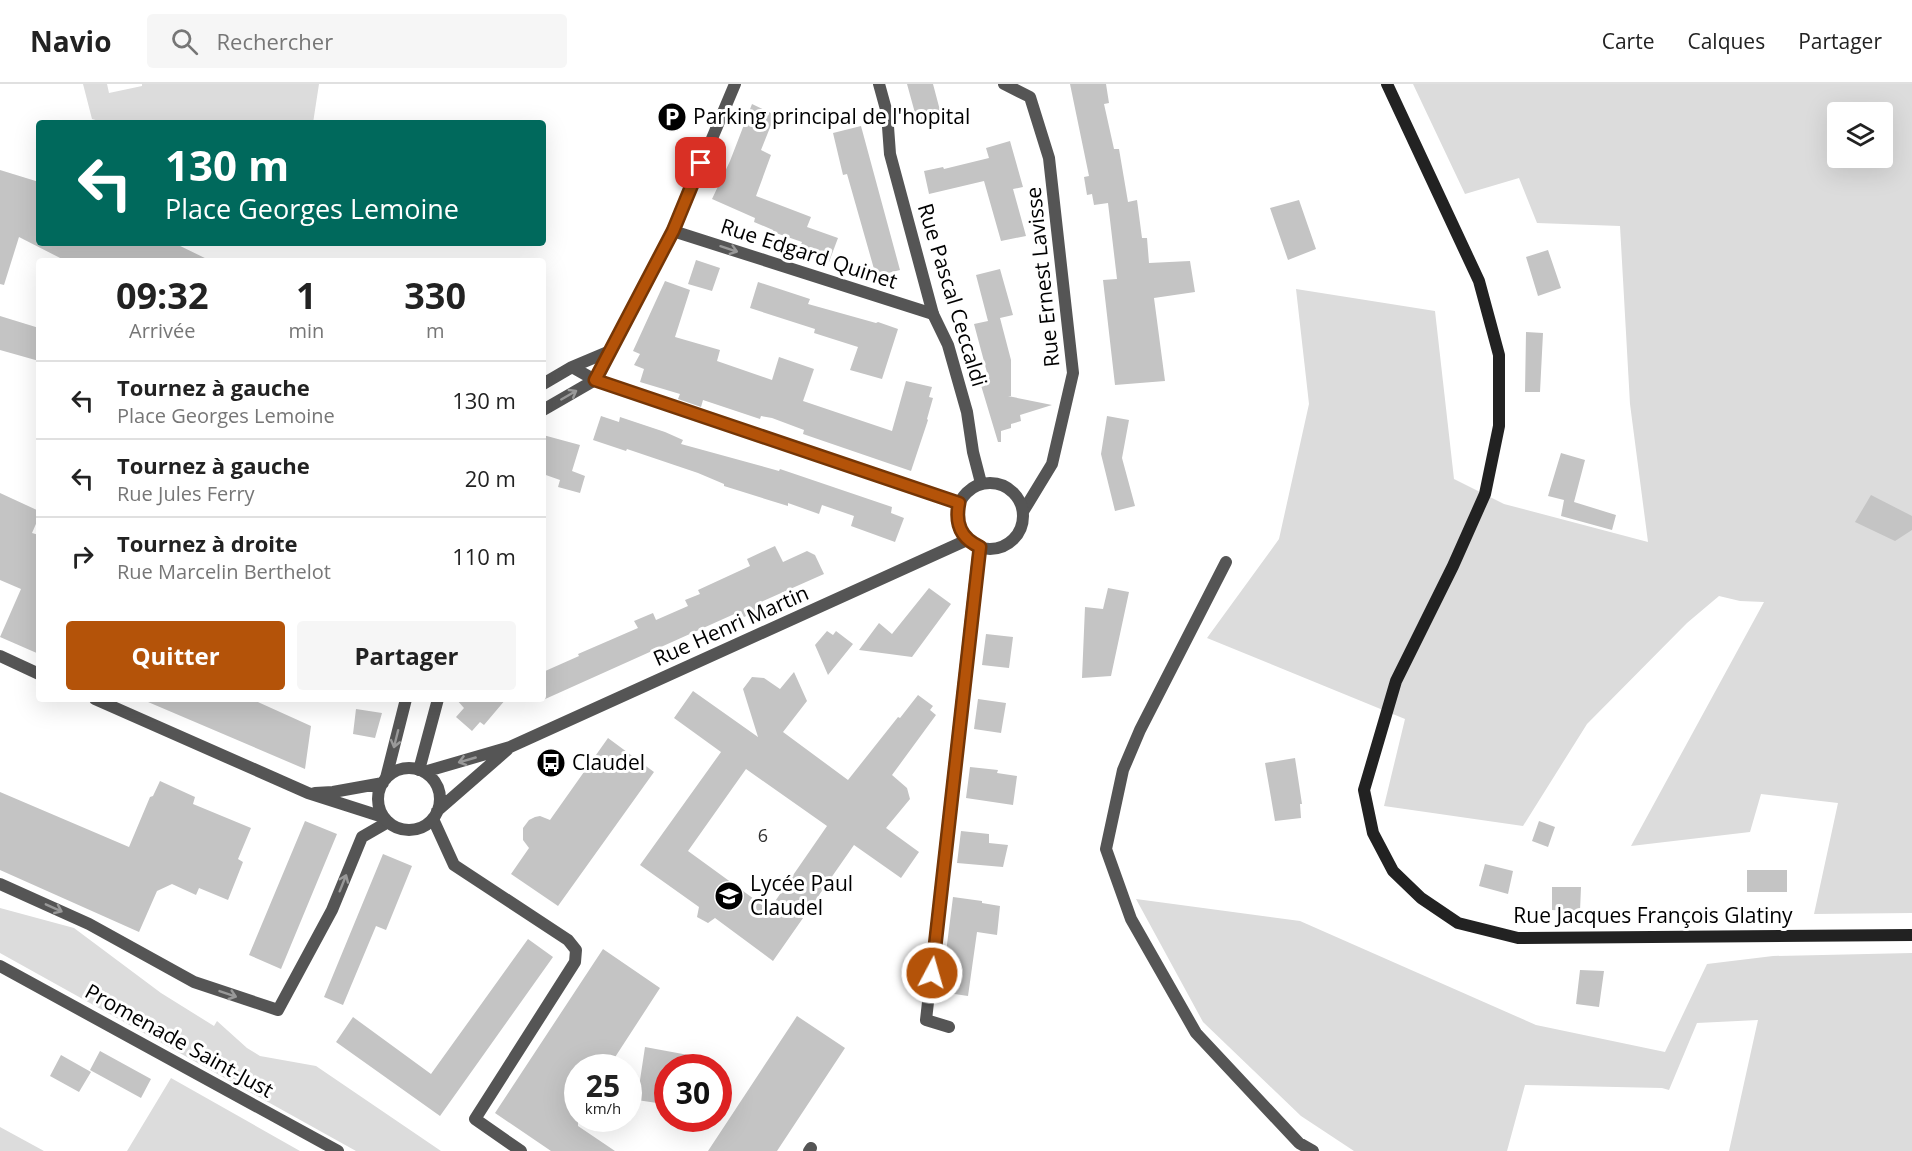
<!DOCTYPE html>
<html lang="fr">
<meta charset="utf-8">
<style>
:root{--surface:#fff;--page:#f6f6f6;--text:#222;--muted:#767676;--line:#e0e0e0;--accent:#b45309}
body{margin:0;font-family:"Open Sans",sans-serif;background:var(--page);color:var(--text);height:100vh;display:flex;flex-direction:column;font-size:22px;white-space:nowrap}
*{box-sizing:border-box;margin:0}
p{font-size:20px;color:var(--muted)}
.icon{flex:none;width:33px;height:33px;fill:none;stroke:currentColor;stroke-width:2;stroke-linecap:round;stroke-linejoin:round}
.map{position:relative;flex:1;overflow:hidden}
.sheet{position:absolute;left:36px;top:174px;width:510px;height:444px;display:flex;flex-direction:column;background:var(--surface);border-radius:6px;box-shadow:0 6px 24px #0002}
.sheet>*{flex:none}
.guide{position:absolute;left:36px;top:36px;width:510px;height:126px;border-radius:6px;box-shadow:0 6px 24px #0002;background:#00695c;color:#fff;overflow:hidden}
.controls{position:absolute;left:1827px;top:18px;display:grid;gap:12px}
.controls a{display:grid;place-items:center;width:66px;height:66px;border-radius:6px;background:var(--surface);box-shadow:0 6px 24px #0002;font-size:30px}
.speed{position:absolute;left:564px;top:970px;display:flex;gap:12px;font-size:30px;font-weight:700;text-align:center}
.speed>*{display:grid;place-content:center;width:78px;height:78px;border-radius:50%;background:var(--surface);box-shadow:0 6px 24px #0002;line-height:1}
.speed small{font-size:15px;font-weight:400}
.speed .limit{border:9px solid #d22;background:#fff;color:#111}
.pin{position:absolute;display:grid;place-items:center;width:51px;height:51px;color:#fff;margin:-26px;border-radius:12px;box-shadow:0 3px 9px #0006}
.me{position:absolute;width:66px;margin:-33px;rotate:6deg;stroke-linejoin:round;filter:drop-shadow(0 0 4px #0008)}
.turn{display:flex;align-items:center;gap:21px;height:126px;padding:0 30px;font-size:27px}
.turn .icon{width:78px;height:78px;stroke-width:2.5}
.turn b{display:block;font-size:42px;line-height:51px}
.eta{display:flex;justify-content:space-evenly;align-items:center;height:102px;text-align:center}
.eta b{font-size:36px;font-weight:700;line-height:42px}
.button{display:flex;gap:12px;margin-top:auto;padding:12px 30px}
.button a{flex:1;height:69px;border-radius:6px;background:var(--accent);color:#fff;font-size:24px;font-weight:700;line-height:69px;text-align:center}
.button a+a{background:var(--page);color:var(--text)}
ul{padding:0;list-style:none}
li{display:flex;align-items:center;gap:18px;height:78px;padding:0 30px;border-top:2px solid var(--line)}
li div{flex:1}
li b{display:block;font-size:22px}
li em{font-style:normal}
header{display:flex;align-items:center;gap:36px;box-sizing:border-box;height:84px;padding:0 30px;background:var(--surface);border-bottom:2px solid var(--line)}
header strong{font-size:28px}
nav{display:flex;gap:33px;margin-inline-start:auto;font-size:21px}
.search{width:420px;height:54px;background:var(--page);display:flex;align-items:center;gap:15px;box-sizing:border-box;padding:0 21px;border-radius:6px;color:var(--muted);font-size:22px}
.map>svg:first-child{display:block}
.green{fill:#dcdcdc;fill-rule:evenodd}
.building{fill:#c4c4c4;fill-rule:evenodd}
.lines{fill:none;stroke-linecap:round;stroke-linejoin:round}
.minor{stroke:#555;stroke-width:12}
.tertiary{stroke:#555;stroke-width:12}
.secondary{stroke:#222;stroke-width:12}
.oneway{stroke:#999}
.route-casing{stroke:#753606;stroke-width:15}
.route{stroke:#b45309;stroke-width:10}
.labels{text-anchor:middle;stroke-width:6;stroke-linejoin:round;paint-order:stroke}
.number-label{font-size:18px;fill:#313131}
.poi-label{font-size:21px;fill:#000;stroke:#fff;text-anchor:start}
.street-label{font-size:21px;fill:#000;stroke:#fff}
</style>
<header>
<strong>Navio</strong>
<div class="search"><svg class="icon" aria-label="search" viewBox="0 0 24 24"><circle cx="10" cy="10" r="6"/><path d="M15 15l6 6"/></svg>Rechercher</div>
<nav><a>Carte</a><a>Calques</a><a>Partager</a></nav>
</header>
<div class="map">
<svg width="1912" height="1067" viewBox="0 0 1912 1067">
<rect width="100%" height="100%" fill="#fff"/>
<!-- green -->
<path class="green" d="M83,0h24l2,9 33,-7v-2h177l-6,39h-207l-14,-4z
M1413,0h499v829l-98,1 24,-111 -77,-9 -11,38 -119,14 133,-244 -24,-1 -21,-5 -32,27 -100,101 -64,102 -139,-20 21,-87 -198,-81 72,-99 30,-135 -13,-115 139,22 19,168 50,25 144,38 -18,-138 -10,-178 -83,-3 -18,-45 -54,16zM1838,28h44v46h-44z
M1136,815l164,22 236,104 129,27 42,-88 66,-8 139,-3v198h-183l29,-131 -61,3 -28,67 -7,-2 -137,-3 -18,66h-153l-53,-35 -98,-94z
M0,824l74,20 87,65 53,33 3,-5 30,27 13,8 56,10 125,85h-85l-356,-198z
M171,994l129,73h-173z
M0,1043l44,24h-44z"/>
<!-- building -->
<path class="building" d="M907,0h26l9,34 -24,6z
M1070,0h36l3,19 -5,1 10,45h5l9,53 9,-2 5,38h5l2,25 41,-2 5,31 -41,6 11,83 -50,4 -12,-105 14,-1 -9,-76 -14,2 -2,-11 -5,1 -3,-18 5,-1z
M752,20l23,11 -14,35 10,5 -15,41 55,21 -4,10 31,11 -9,24 -31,-10 4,-10 -29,-10v-2l-19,-8 1,-4 -43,-19 18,-38z
M861,42l39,144 -24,6 -29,-102 -4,1 -10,-42z
M1010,57l13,46 -10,2 13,47 -25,5 -17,-60 -55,13 -5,-23 19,-4 1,2 45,-11 -3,-10z
M0,86l39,12v61h135l37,18h-145l-47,-24 -15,48 -4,-1z
M1299,116l17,49 -28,11 -18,-52z
M1548,166l13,38 -23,8 -12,-39z
M696,176l24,8 -8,23 -24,-7z
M1000,185l13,46 -13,3 11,42v36h-3l44,9 -32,10 1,6 -10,3v4l-10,3v11h-3l-18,-60 9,-2 -15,-56 14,-3 -12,-46z
M665,197l25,9 -15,47 45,13 -3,11 55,19 7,-23 35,12 -11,32 89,30 14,-50 26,6 -3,10 4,1 -6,21 1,1 -17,51 -108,-37 1,-4 -32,-12 -11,-2 -1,3 -57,-19 -2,7 -23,-8 2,-5 -40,-12 4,-13 -10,-4 6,-11 -7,-3z
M758,198l52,17 -2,5 68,19 2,-1 20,7 -16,50 -32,-9 8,-23 -44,-14 1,-4 -65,-21z
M0,232l39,12v33l-39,-11z
M1526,248l17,1 -3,59h-15z
M601,332l18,6 1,-5 45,15 18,8 -2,4 98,27 1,-2 112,38 -1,6 13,5 -9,24 -44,-16 3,-10 -32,-11 -3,9 -31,-11v3l-64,-20v-2l-26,-11 -71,-24 -1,2 -33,-11z
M1107,332l22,4 -7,38 13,48 -20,5 -14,-57z
M543,351l37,10 -8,26 13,5 -5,17 -22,-6 2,-7 -17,-6z
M1561,369l24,7 -11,42 42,13 -4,15 -51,-14 3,-16 -16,-4z
M0,409l39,18v6l-7,16 7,2v119l-39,-17 21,-48 -21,-9z
M1871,411l41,21v14l-17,11 -40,-19z
M775,462l8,16 24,-11 8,4 9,19 -63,28 3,6 -20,9 -3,-6 -198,89v-28l36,-16 -1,-2 60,-26 -4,-7 19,-8 3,7 32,-14 -3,-6 15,-6 -2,-4 52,-24 -3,-7z
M929,504l22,16 -39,53 -53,-7 20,-27 13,11z
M1108,504l21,4 -18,84 -29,2 3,-71 18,2z
M827,547l6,4 3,-4 17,13 -25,31 -13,-30z
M986,550l27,3 -4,31 -27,-3z
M794,588l13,29 -24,31 65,48 50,-63 2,1 18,-23 15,11 -3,4 6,5 -44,60 15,13 3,11 -24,29 33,24 -18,26 -47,-33 -81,116 -58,-43 -7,5 -11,-6 2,-10 -59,-42 81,-113 -47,-34 19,-27 65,46 -15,-48 9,-12 12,1 16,11zM746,685l81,57 -58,84 -81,-59z
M141,615h110l60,27 -6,43z
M456,615h50l-22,26 -4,-3 -8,9 -16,-14 8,-9z
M978,615l28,4 -5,30 -27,-4z
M356,625l26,4 -7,25 -22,-4z
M608,654l46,34 -96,134 -47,-32 18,-26 -6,-8v-12l6,-8 6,-3 5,-1 10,4z
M1295,674l7,46h-2l1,14 -26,3 -10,-58z
M970,683l28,3 -1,3 20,3 -4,29 -47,-7z
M160,697l35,16 -2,7 58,24 -13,31 5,3 -15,38 -29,-12 -3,7 -24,-11 -15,7 -18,41 -139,-62v-78l129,55 21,-50 3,-1z
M305,737l32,13 -56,135 -32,-14z
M1539,737l16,6 -7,20 -16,-6z
M961,747l28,3v9l19,2 -5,22 -46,-4z
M383,770l29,12 -26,64 -10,-4 -33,79 -19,-8z
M1485,780l28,7 -5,23 -29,-8z
M1747,786h40v22h-40z
M1552,803h29l-1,24 -28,-1z
M953,813l29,4v2l18,3 -3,29 -20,-3 -9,64 -27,-4z
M528,855l25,18 -113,159 -104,-74 17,-25 78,57z
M603,865l57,39 -52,80h-30v58l37,25h-64l-56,-38z
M1580,886l24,1 -5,36 -23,-3z
M797,932l48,32 -68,103h-69z
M645,963l65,12 -1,9h-46l-6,35 -20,-3z
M100,967l51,28 -10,19 -51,-28z
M61,971l30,17 -12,20 -29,-16z"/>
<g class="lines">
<!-- minor -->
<path class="minor" d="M1004,0l26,13 19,61 24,215 -21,91 -28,46
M673,147l260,83
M572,283l23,13 364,123
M543,300l29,-17 38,-16
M543,326l52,-30 78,-149 62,-147
M1226,478l-86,168 -17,40 -17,79 25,70 65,114 103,110 14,8
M419,686l19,-71
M386,694l20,-79
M433,735l21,46 114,75 8,10 -1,12 -100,157 46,32
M0,800l89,40 105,58 84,28 54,-100 30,-73 26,-15
M0,882l338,185
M949,943l-23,-7 53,-473
M809,1067l2,-3"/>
<!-- tertiary -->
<path class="tertiary" d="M879,0l8,29 3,41 43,160 15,31 19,67 6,40 8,31
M957 432a33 33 0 1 1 66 0a33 33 0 1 1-66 0Z
M0,572l39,18
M95,615l213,94 75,24
M378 715a31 31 0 1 1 62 0a31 31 0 1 1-62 0Z
M424,688l86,-25 457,-207
M315,709l18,-1 50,-9
M437,727l70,-61"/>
<!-- secondary -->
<path class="secondary" d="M1387,0l92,197 20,74v71l-14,68 -32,72 -57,115 -32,109 9,43 20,38 28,27 37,25 60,15 394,-3"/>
</g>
<!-- one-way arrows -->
<defs><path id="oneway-shaft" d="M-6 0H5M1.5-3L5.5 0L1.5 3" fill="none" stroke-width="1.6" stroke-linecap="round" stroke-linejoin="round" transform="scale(1.5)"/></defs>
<g class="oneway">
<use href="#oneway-shaft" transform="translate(729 165) rotate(18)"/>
<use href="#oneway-shaft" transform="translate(569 311) rotate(-30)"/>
<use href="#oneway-shaft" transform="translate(396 655) rotate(104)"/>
<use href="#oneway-shaft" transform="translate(467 676) rotate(164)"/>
<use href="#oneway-shaft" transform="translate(343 799) rotate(-68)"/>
<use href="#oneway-shaft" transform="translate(54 824) rotate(24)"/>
<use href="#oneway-shaft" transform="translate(228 910) rotate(19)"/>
</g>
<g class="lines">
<!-- route casing -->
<g class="route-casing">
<path id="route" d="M701,79l-28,68 -78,149 364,123c-4,20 1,35 21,44l-48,426"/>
</g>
<!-- route -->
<use href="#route" class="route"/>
</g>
<!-- icons -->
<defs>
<g id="parking-disc" transform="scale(1.5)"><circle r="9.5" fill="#000" stroke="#fff"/><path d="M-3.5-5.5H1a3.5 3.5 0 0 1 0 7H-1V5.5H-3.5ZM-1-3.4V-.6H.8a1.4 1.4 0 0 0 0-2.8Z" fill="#fff"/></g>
<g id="bus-disc" transform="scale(1.5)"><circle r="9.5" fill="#000" stroke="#fff"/><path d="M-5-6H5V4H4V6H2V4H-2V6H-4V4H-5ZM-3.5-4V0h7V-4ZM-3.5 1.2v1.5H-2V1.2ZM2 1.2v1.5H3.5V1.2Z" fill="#fff"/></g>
<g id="school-disc" transform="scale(1.5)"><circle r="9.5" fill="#000" stroke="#fff"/><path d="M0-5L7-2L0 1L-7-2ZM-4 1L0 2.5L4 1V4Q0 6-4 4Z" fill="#fff"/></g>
</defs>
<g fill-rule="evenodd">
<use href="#parking-disc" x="672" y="33"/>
<use href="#bus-disc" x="551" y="679"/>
<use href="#school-disc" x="729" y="812"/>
</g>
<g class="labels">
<!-- number labels -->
<g class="number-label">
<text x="763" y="758">6</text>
</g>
<!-- poi labels -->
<g class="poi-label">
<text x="693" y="40">Parking principal de l'hopital</text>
<text x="572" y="686">Claudel</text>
<text x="750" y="807">Lycée Paul<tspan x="750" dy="24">Claudel</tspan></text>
</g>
<!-- street labels -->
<g class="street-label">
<text transform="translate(809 170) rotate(18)" y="7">Rue Edgard Quinet</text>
<text transform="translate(1043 193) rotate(-96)" y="7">Rue Ernest Lavisse</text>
<text transform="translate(952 211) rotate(73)" y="7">Rue Pascal Ceccaldi</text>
<text transform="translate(731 542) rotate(-24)" y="7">Rue Henri Martin</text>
<text x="1653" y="839">Rue Jacques François Glatiny</text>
<text transform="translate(179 957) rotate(29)" y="7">Promenade Saint-Just</text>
</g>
</g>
</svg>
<div class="controls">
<a><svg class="icon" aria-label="layers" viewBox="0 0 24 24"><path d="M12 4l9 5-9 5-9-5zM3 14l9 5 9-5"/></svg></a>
</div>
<div class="speed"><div>25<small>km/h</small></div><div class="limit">30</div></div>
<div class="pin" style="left:701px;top:79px;background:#d93025"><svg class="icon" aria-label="arrive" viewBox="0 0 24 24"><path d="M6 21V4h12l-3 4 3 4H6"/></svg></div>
<svg class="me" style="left:932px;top:889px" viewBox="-20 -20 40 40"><circle r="17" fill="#b45309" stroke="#fff" stroke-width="3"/><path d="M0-11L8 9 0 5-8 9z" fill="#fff"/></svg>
<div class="guide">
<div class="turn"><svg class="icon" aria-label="left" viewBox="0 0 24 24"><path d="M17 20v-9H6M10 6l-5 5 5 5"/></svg><div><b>130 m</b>Place Georges Lemoine</div></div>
</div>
<section class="sheet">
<div class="eta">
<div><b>09:32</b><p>Arrivée</p></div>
<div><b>1</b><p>min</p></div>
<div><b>330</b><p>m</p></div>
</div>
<ul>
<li><svg class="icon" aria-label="left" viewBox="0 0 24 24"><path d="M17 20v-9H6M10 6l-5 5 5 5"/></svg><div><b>Tournez à gauche</b><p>Place Georges Lemoine</p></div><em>130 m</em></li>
<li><svg class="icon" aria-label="left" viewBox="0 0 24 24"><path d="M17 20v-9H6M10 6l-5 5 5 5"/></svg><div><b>Tournez à gauche</b><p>Rue Jules Ferry</p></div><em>20 m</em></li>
<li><svg class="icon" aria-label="right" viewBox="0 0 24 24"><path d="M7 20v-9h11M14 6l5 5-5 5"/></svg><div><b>Tournez à droite</b><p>Rue Marcelin Berthelot</p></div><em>110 m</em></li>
</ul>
<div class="button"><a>Quitter</a><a>Partager</a></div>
</section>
</div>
